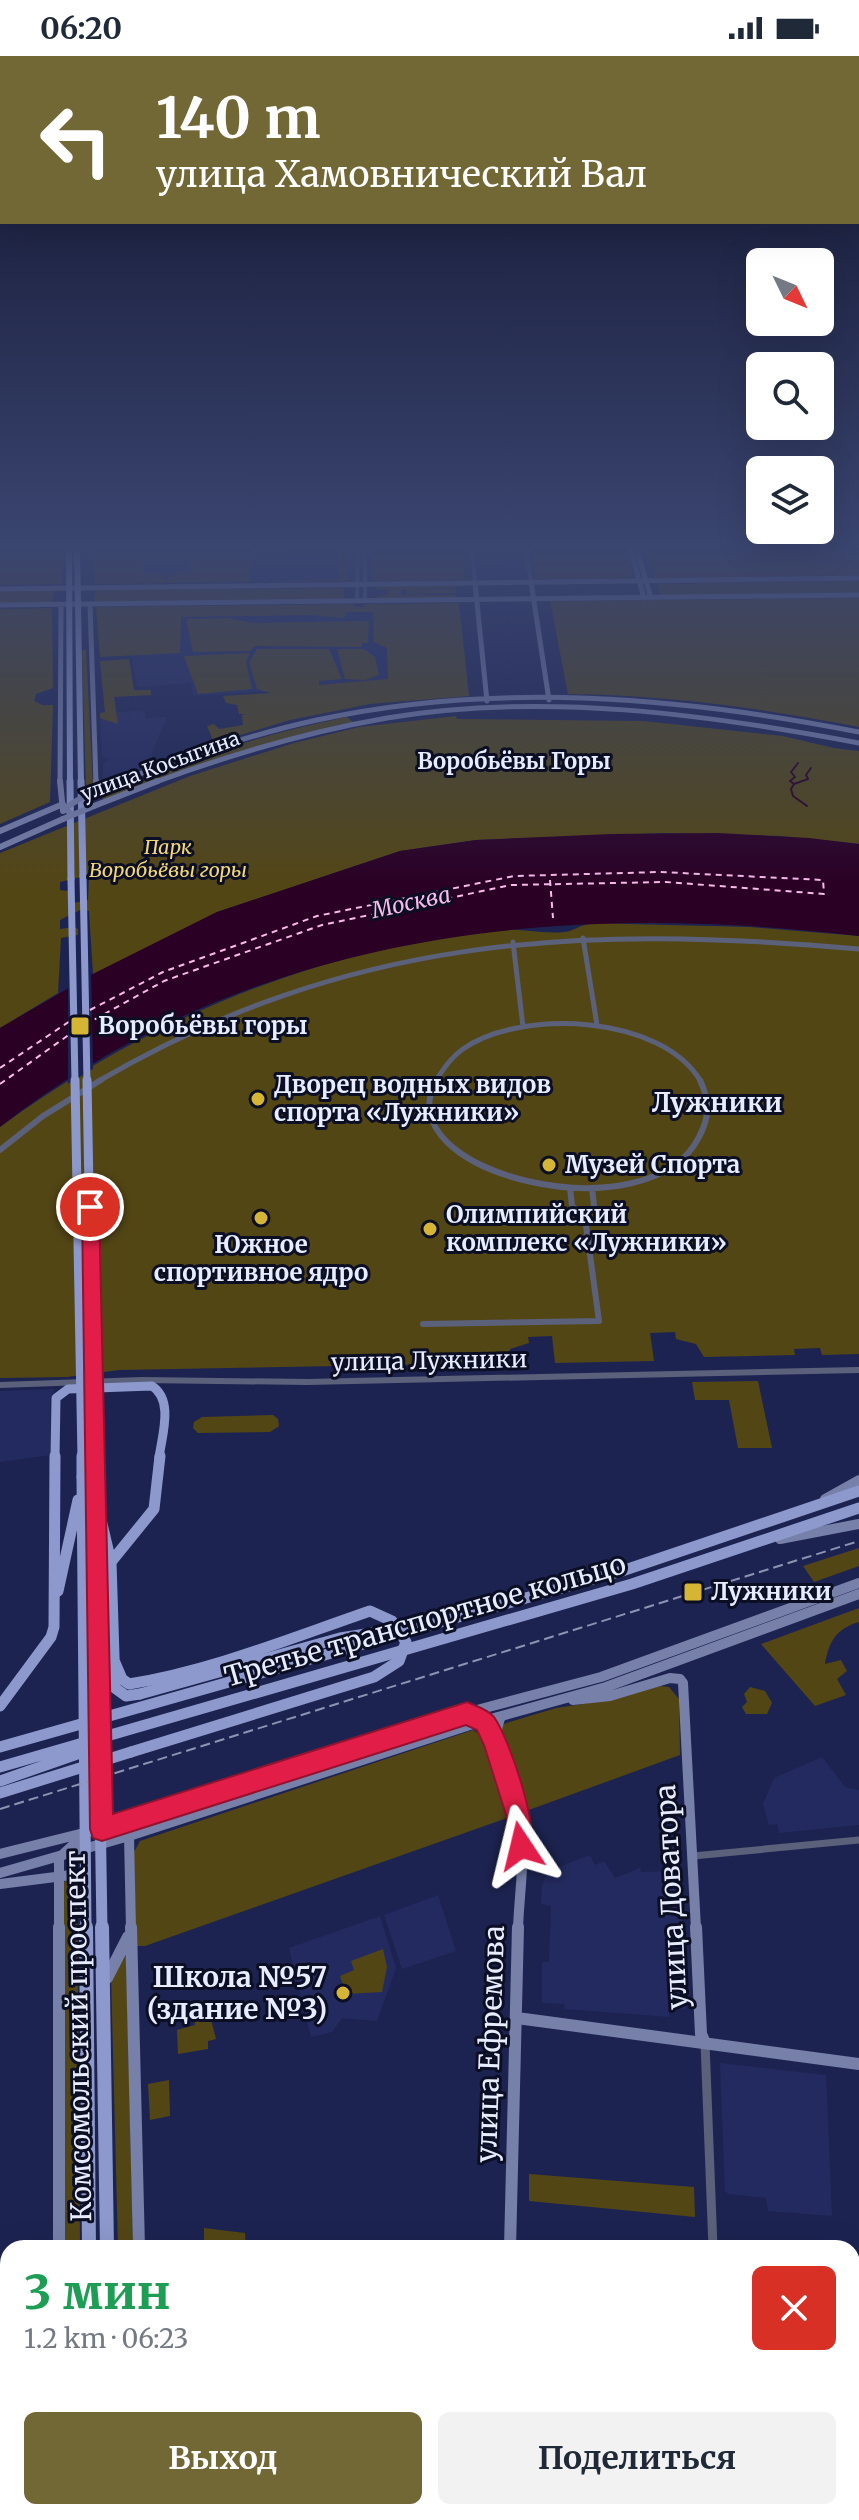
<!DOCTYPE html>
<html lang="ru">
<meta charset="utf-8">
<style>
:root{--surface:#fff;--page:#f2f2f3;--text:#1f2937;--muted:#747a83;--accent:#716836}
body{margin:0;font-family:Merriweather,serif;background:var(--page);color:var(--text);height:100vh;display:flex;flex-direction:column;font-size:30px;white-space:nowrap}
*{box-sizing:border-box;margin:0}
p{font-size:26px;color:var(--muted)}
.icon{flex:none;width:44px;height:44px;fill:none;stroke:currentColor;stroke-width:2;stroke-linecap:round;stroke-linejoin:round}
.map{position:relative;flex:1;overflow:hidden}
.side{position:absolute;left:0px;top:2184px;width:860px;height:280px;display:flex;flex-direction:column;background:var(--surface);border-radius:24px 24px 0 0;box-shadow:0 8px 32px #0002}
.side>*{flex:none}
.hud{position:absolute;left:0px;top:0px;width:860px;height:168px;box-shadow:0 8px 32px #0002;background:#716836;color:#fff;overflow:hidden}
.needle{width:52px;rotate:133deg}
.controls{position:absolute;left:746px;top:192px;display:grid;gap:16px}
.controls a{display:grid;place-items:center;width:88px;height:88px;border-radius:12px;background:var(--surface);box-shadow:0 8px 32px #0002;font-size:40px}
.pin{position:absolute;display:grid;place-items:center;width:68px;height:68px;color:#fff;margin:-34px;border:4px solid #fff;border-radius:50%;box-shadow:0 2px 8px #0007}
.me{position:absolute;width:88px;margin:-44px;rotate:350deg;stroke-linejoin:round;filter:drop-shadow(0 0 6px #0008)}
.turn{display:flex;align-items:center;gap:28px;height:168px;padding:0 24px;font-size:36px}
.turn .icon{width:104px;height:104px;stroke-width:2.5}
.turn b{display:block;font-size:56px;line-height:68px}
.round{display:grid;place-items:center;flex:none;width:84px;height:84px;border-radius:12px;background:var(--page)}
.headline{display:flex;align-items:center;justify-content:space-between;height:136px;padding:0 24px}
h1{font-size:48px;font-weight:700;line-height:60px;color:#1e9e55}
.button{display:flex;gap:16px;margin-top:auto;padding:16px 24px}
.button a{flex:1;height:92px;border-radius:12px;background:var(--accent);color:#fff;font-size:32px;font-weight:700;line-height:92px;text-align:center}
.button a+a{background:var(--page);color:var(--text)}
.status{display:flex;justify-content:space-between;align-items:center;height:56px;padding:0 40px;background:var(--surface);direction:ltr}
.status svg{height:22px;fill:currentColor}
.map>svg:first-child{display:block}
.built{fill:#232a5f}
.green{fill:#534615;fill-rule:evenodd}
.water{fill:#2a0024}
.pier{fill:#1d2351}
.lines{fill:none;stroke-linecap:round;stroke-linejoin:round}
.stream{stroke:#2a0024;stroke-width:2}
.ferry{stroke:#f9b9eb;stroke-width:2;stroke-dasharray:6 5;stroke-linecap:butt}
.street-far4{stroke:#5b617a;stroke-width:4}
.street-far3{stroke:#5b617a;stroke-width:5}
.street-far2{stroke:#5b617a;stroke-width:6}
.street-far1{stroke:#5b617a;stroke-width:7}
.street{stroke:#5b617a;stroke-width:9}
.secondary-far3{stroke:#7780a9;stroke-width:5}
.secondary-far2{stroke:#7780a9;stroke-width:6}
.secondary-far1{stroke:#7780a9;stroke-width:10}
.secondary{stroke:#7780a9;stroke-width:12}
.primary-far4{stroke:#8d99cd;stroke-width:6}
.primary-far3{stroke:#8d99cd;stroke-width:7}
.primary-far2{stroke:#8d99cd;stroke-width:9}
.primary-far1{stroke:#8d99cd;stroke-width:11}
.primary{stroke:#8d99cd;stroke-width:14}
.rail{stroke:#8d93b1;stroke-width:2;stroke-dasharray:10 5;stroke-linecap:butt}
.secondary-bridge-far1{stroke:#7780a9;stroke-width:6}
.secondary-bridge{stroke:#7780a9;stroke-width:10}
.primary-bridge-far2{stroke:#8d99cd;stroke-width:7}
.primary-bridge-far1{stroke:#8d99cd;stroke-width:9}
.primary-bridge{stroke:#8d99cd;stroke-width:11}
.route{fill:#e11d48;stroke:#92132f;stroke-width:2}
.poi-dot{fill:#d5b534;stroke:#0c0f23;stroke-width:3}
.labels{text-anchor:middle;stroke-width:6;stroke-linejoin:round;paint-order:stroke}
.far-street-label{font-size:20px;fill:#e7ecfe;stroke:#0c0f23}
.far-park-label{font-size:20px;font-style:italic;fill:#f2d775;stroke:#0c0f23}
.far-neighbourhood-label{font-size:22px;font-weight:bold;fill:#e7ecfe;stroke:#0c0f23}
.far-water-label{font-size:22px;font-style:italic;fill:#f9b9eb;stroke:#0c0f23}
.poi-label{font-size:24px;font-weight:bold;fill:#e7ecfe;stroke:#0c0f23;text-anchor:start}
.street-label{font-size:24px;fill:#e7ecfe;stroke:#0c0f23}
.neighbourhood-label{font-size:26px;font-weight:bold;fill:#e7ecfe;stroke:#0c0f23}
.near-street-label{font-size:28px;fill:#e7ecfe;stroke:#0c0f23}
.near-poi-label{font-size:28px;font-weight:bold;fill:#e7ecfe;stroke:#0c0f23;text-anchor:end}
</style>
<div class="status"><b>06:20</b><svg viewBox="0 0 49 12"><path d="M0 12V9h3v3zM5 12V6h3v6zM10 12V3h3v9zM15 12V0h3v12zM26 1h20v11H26zM47 4h2v5h-2z"/></svg></div>
<div class="map">
<svg width="859" height="2464" viewBox="0 0 859 2464">
<rect width="100%" height="100%" fill="#1d2351"/>
<!-- built -->
<path class="built" d="M93,488h766v31l-764,9z
M112,552l278,1 33,72 -230,15 -2,-13 -54,4 -5,-32 -32,2z
M145,655l1,7 21,-1 -16,37 9,7 -51,19 -6,-1v-16l5,-3 -6,-4 -2,-43z
M54,1333l-4,11 1,55 -51,7v-71z
M822,1701l23,30 14,3v35l-80,8 -2,-9 -8,1 -6,-21 11,-26z
M590,1799l5,10 9,-4 11,17 25,-10 1,4 39,-1 6,138 -17,-2v10l-104,-8 -1,-5 -22,-1v-41h7l2,-56 -10,-2 1,-18 4,-11 8,-6z
M438,1839l18,56 -54,18 -18,-54z
M380,1860l16,52 -19,53 -35,-3 -10,14 -21,5 -22,-89z
M720,2007l106,12 6,141 -64,-5 -2,-13 -38,-4 -3,-3z"/>
<!-- green -->
<path class="green" d="M0,488h63l-1,40 -62,1z
M93,488h162l-6,38 -154,2zM193,504l-1,12h-15l-2,8v-5h-7l-1,5h-3l1,-5 -23,-3 3,-11z
M280,488h67v37l-96,1 88,-3v-28l-43,5z
M372,488h91l4,36 -95,1z
M530,488h94l9,34 -97,1z
M645,488h214v31l-204,3z
M859,525v12l-199,3 -3,-12z
M456,529v3l-43,1h43v4l-49,1 -1,-5h-4l-2,6h56v3h-79v-2l11,-1v-5l-11,-1v-3z
M344,532v11l-250,3 2,-12z
M54,534l-2,13 -52,1v-13z
M859,542v129c-101,-19 -188,-32 -291,-33l-18,-93z
M459,547l10,93 -99,8 -80,16 -76,23 -7,-17 7,-2 5,5 24,-4 -1,-10 4,-1h-7l-2,-9 -11,-2 -3,-7 48,-3 -14,-4 -8,-27 8,-13h72l13,30 -23,2v4l69,-6 -1,-31 -13,-6 -1,-30h-26l-3,6 -32,-3 -131,2 -1,36 -80,4 -4,-50 257,-3 1,3h10l1,-3z
M52,552l1,80 -17,6 -2,7 8,4h11l-3,97 -50,22v-215z
M229,562l22,5 118,-2 -1,22h-6v4l-107,-1 -5,5 -57,1 -7,-33z
M86,593l7,137 -7,3 -4,-138z
M337,593h27l11,8 4,18 -14,5 -20,-1z
M250,597l-4,9 6,27 -54,5 -14,-38z
M129,603l5,31h17v5l-37,2 4,27 -18,-6v-5l5,-1 -5,-51z
M456,660l1,3 187,2 139,15 51,12 25,3v93l-78,-8 -117,-3 -188,7 -76,11 -183,61 -124,62 -4,-63 -7,-2 -22,11v9l14,-2 4,2v6l-17,3 -3,55 -58,35v-175l190,-77 104,-33 65,-16zM89,819l-1,25 -19,4 -1,-13 -8,-1v-8z
M347,661l6,5 -26,6 -224,72 -1,-8c80,-30 160,-58 245,-75z
M627,868l123,3 109,9v418l-37,1 -2,-7 -26,1 1,6 -91,2 -8,-13 -20,-5 -1,-7 -25,1 4,28 -99,2 -3,-27 -24,1 1,6 -19,6 -4,14 -387,7 -52,7 -67,1v-251c139,-102 301,-171 472,-194 11,-1 24,-4 35,-4 19,1 37,5 58,3 8,-1 12,-5 20,-7 12,-3 29,-1 42,-1z
M758,1325l14,67h-34l-9,-48h-34l-3,-18z
M273,1359l5,4 1,7 -9,6 -72,1 -5,-5 1,-6 8,-5z
M859,1492v18l-45,16 -11,-16z
M859,1552v14c-23,7 -30,19 -34,42l16,-4 6,11 -10,8 9,16 -31,11 -54,-62z
M660,1630l9,1 10,12 1,56 -154,56 -3,-2 -24,-58 1,-26 56,-17 40,-6z
M750,1631l15,4 7,12 -5,11h-21l-4,-7 5,-5 -3,-8z
M473,1674l6,4 29,77 -1,7 -362,128h-10l-3,-90 8,-15z
M66,1824h10l1,4 3,364h-17v-365z
M383,1893l4,18 -5,25 -36,2 -6,-18 14,-6 -3,-9z
M126,1894l7,298h-15l-7,-273z
M206,1944l10,39 -8,2v8l-30,5 -1,-24 18,-5 -3,-20z
M169,2024l1,36 -20,4 -2,-36z
M529,2118l165,13 1,30 -166,-16z
M204,2172l41,5 1,15h-42z"/>
<!-- water -->
<path class="water" d="M718,777l91,5 50,6v92c-305,-36 -608,-4 -859,191v-99l93,-54 124,-62 183,-61 76,-11 135,-6z"/>
<!-- pier -->
<path class="pier" d="M91,914l2,99 -25,15v-101z"/>
<g class="lines">
<!-- stream -->
<path class="stream" d="M111,488l1,3
M798,707l-7,9 4,5 -5,4 4,3 -3,5 2,7 14,10
M794,728l14,-5 -2,-4 5,-7"/>
<!-- ferry -->
<path class="ferry" d="M550,824l3,38
M90,954l73,-38 154,-56 197,-40 146,-4 163,8 1,14 -158,-12 -155,3 -189,40 -158,56 -74,41
M0,1012l70,-47
M0,1028l70,-50"/>
<!-- street-far4 -->
<path class="street-far4" d="M365,488v57
M471,488l4,39
M525,488l6,38
M357,545l1,-57"/>
<!-- street-far3 -->
<path class="street-far3" d="M583,882l14,87
M513,886l10,85
M97,1026c250,-146 480,-158 762,-133
M435,1026c8,-12 15,-24 28,-33 58,-41 200,-34 238,33"/>
<!-- street-far2 -->
<path class="street-far2" d="M437,1024c-56,93 212,158 262,57 11,-21 11,-35 1,-57
M0,1094l43,-34 58,-36
M570,1132l2,18 13,12 9,-12 -2,-18
M423,1268l176,-3 -14,-103
M0,1329l142,-5 165,2 552,-12"/>
<!-- street-far1 -->
<path class="street-far1" d="M693,1800l166,-16"/>
<!-- street -->
<path class="street" d="M705,1987l8,205
M724,2456v8"/>
<!-- secondary-far3 -->
<path class="secondary-far3" d="M629,488l15,54
M635,488l16,54
M531,526l18,118
M475,527l12,118
M0,533l859,-11
M0,549l859,-10
M90,549l6,178
M60,727l1,-178
M115,727c66,-25 133,-48 202,-63 179,-39 364,-23 542,12
M153,727c76,-28 153,-51 234,-65 157,-26 318,-4 472,25"/>
<!-- secondary-far2 -->
<path class="secondary-far2" d="M60,725l3,30
M96,725v15
M92,736l28,-11
M94,750l64,-25
M0,775l63,-27
M0,791l63,-28"/>
<!-- secondary-far1 -->
<path class="secondary-far1" d="M573,1644l37,-4 60,-18 10,1 3,4 13,246
M501,1660c-17,41 16,74 20,113 4,32 -2,68 -3,100
M476,1667l12,11 5,12
M129,1780l2,93
M0,1798l128,-32 349,-112 124,-33 258,-94
M0,1817l129,-37 347,-113 130,-36 253,-93
M0,1828l71,-9 15,6
M59,1873v-71l24,-22"/>
<!-- secondary -->
<path class="secondary" d="M59,1871v321
M131,1871l8,321
M696,1871l5,107 4,9
M107,1922l21,-41
M517,1962l342,46
M510,2192l8,-321
M852,2346l7,1
M60,2456v8
M146,2456l1,8
M503,2456v8"/>
<!-- primary-far4 -->
<path class="primary-far4" d="M69,488l1,239
M77,488l4,239"/>
<!-- primary-far3 -->
<path class="primary-far3" d="M70,725l1,98
M81,725l2,95"/>
<!-- primary-far2 -->
<path class="primary-far2" d="M55,1402l1,-60 12,-9 84,-3c22,14 10,49 7,72"/>
<!-- primary-far1 -->
<path class="primary-far1" d="M82,1421l4,452
M95,1432l7,441
M99,1455l12,51 4,126 11,8 14,-2
M111,1506l43,-53 6,-53
M58,1535l20,-91
M437,1567l185,-52
M113,1602l9,21 7,5c82,-13 162,-46 241,-73l22,10 14,21 -7,19 -25,16 -243,75
M101,1645l11,-31
M0,1650l51,-69 3,-10 1,-171"/>
<!-- primary -->
<path class="primary" d="M86,1871l3,321
M102,1871l5,321
M92,2456v8
M112,2456v8"/>
<!-- rail -->
<path class="rail" d="M0,1753l859,-268"/>
<!-- secondary-bridge-far1 -->
<path class="secondary-bridge-far1" d="M72,759l-7,-7 21,-13
M63,763l31,-13"/>
<!-- secondary-bridge -->
<path class="secondary-bridge" d="M825,1443l34,-19
M780,1483l79,-15"/>
<!-- primary-bridge-far2 -->
<path class="primary-bridge-far2" d="M83,820l4,206
M71,823l4,203"/>
<!-- primary-bridge-far1 -->
<path class="primary-bridge-far1" d="M75,1024l7,378
M87,1024l7,378"/>
<!-- primary-bridge -->
<path class="primary-bridge" d="M82,1400v21
M94,1400l1,32
M622,1515l237,-80
M140,1638l200,-56 58,-9
M0,1691l437,-124
M0,1711l632,-183 227,-76
M0,1725l106,-37
M0,1737l131,-41"/>
</g>
<!-- sky -->
<linearGradient id="sky" x2="0" y2="1"><stop stop-color="#10132d"/><stop offset="0.59" stop-color="#3a4570"/><stop offset="1" stop-color="#3a4570" stop-opacity="0"/></linearGradient>
<rect width="859" height="833" fill="url(#sky)"/>
<!-- route -->
<path class="route" d="M90,1144l9,7 14,607 354,-112c9,4 22,8 27,15 16,23 46,112 36,137l-9,4 -8,-4 -6,-36 -23,-73 -7,-15 -11,-5 -364,116 -9,-3 -3,-9 -8,-622z"/>
<!-- markers -->
<g class="poi-dot">
<rect x="70" y="960" width="20" height="20" rx="4"/>
<circle cx="258" cy="1043" r="8"/>
<circle cx="549" cy="1109" r="8"/>
<circle cx="261" cy="1162" r="8"/>
<circle cx="430" cy="1173" r="8"/>
<rect x="683" y="1526" width="20" height="20" rx="4"/>
<circle cx="343" cy="1937" r="8"/>
</g>
<g class="labels">
<!-- far-street labels -->
<g class="far-street-label">
<text transform="translate(160 710) rotate(-20)" y="7">улица Косыгина</text>
</g>
<!-- far-park labels -->
<g class="far-park-label">
<text x="168" y="798">Парк<tspan x="168" dy="23">Воробьёвы горы</tspan></text>
</g>
<!-- far-neighbourhood labels -->
<g class="far-neighbourhood-label">
<text x="514" y="713">Воробьёвы Горы</text>
</g>
<!-- far-water labels -->
<g class="far-water-label">
<text transform="translate(411 846) rotate(-12)" y="8">Москва</text>
</g>
<!-- poi labels -->
<g class="poi-label">
<text x="98" y="978">Воробьёвы горы</text>
<text x="274" y="1037">Дворец водных видов<tspan x="274" dy="28">спорта «Лужники»</tspan></text>
<text x="565" y="1117">Музей Спорта</text>
<text x="446" y="1167">Олимпийский<tspan x="446" dy="28">комплекс «Лужники»</tspan></text>
<text x="261" y="1197" text-anchor="middle">Южное<tspan x="261" dy="28">спортивное ядро</tspan></text>
<text x="711" y="1544">Лужники</text>
</g>
<!-- street labels -->
<g class="street-label">
<text transform="translate(429 1305) rotate(-1)" y="8">улица Лужники</text>
</g>
<!-- neighbourhood labels -->
<g class="neighbourhood-label">
<text x="717" y="1056">Лужники</text>
</g>
<!-- near-street labels -->
<g class="near-street-label">
<text transform="translate(425 1564) rotate(-16)" y="10">Третье транспортное кольцо</text>
<text transform="translate(671 1841) rotate(-93)" y="10">улица Доватора</text>
<text transform="translate(78 1980) rotate(-91)" y="10">Комсомольский проспект</text>
<text transform="translate(490 1988) rotate(-88)" y="10">улица Ефремова</text>
</g>
<!-- near-poi labels -->
<g class="near-poi-label">
<text x="327" y="1931">Школа №57<tspan x="327" dy="32">(здание №3)</tspan></text>
</g>
</g>
</svg>
<div class="controls">
<a><svg class="needle" viewBox="-14 -14 28 28"><path d="M0-13l5 13h-10z" fill="#e53935"/><path d="M0 13l5-13h-10z" fill="#747a83"/></svg></a>
<a><svg class="icon" aria-label="search" viewBox="0 0 24 24"><circle cx="10" cy="10" r="6"/><path d="M15 15l6 6"/></svg></a>
<a><svg class="icon" aria-label="layers" viewBox="0 0 24 24"><path d="M12 4l9 5-9 5-9-5zM3 14l9 5 9-5"/></svg></a>
</div>
<div class="pin" style="left:90px;top:1151px;background:#d93025"><svg class="icon" aria-label="arrive" viewBox="0 0 24 24"><path d="M6 21V4h12l-3 4 3 4H6"/></svg></div>
<svg class="me" style="left:521px;top:1790px" viewBox="-20 -20 40 40"><path d="M0-17L14 15 0 8-14 15z" fill="#e11d48" stroke="#fff" stroke-width="4"/></svg>
<div class="hud">
<div class="turn"><svg class="icon" aria-label="left" viewBox="0 0 24 24"><path d="M17 20v-9H6M10 6l-5 5 5 5"/></svg><div><b>140 m</b>улица Хамовнический Вал</div></div>
</div>
<section class="side">
<div class="headline"><div><h1>3 мин</h1><p>1.2 km · 06:23</p></div><a class="round" style="background:#d93025;color:#fff"><svg class="icon" aria-label="close" viewBox="0 0 24 24"><path d="M6 6l12 12M18 6L6 18"/></svg></a></div>
<div class="button"><a>Выход</a><a>Поделиться</a></div>
</section>
</div>
